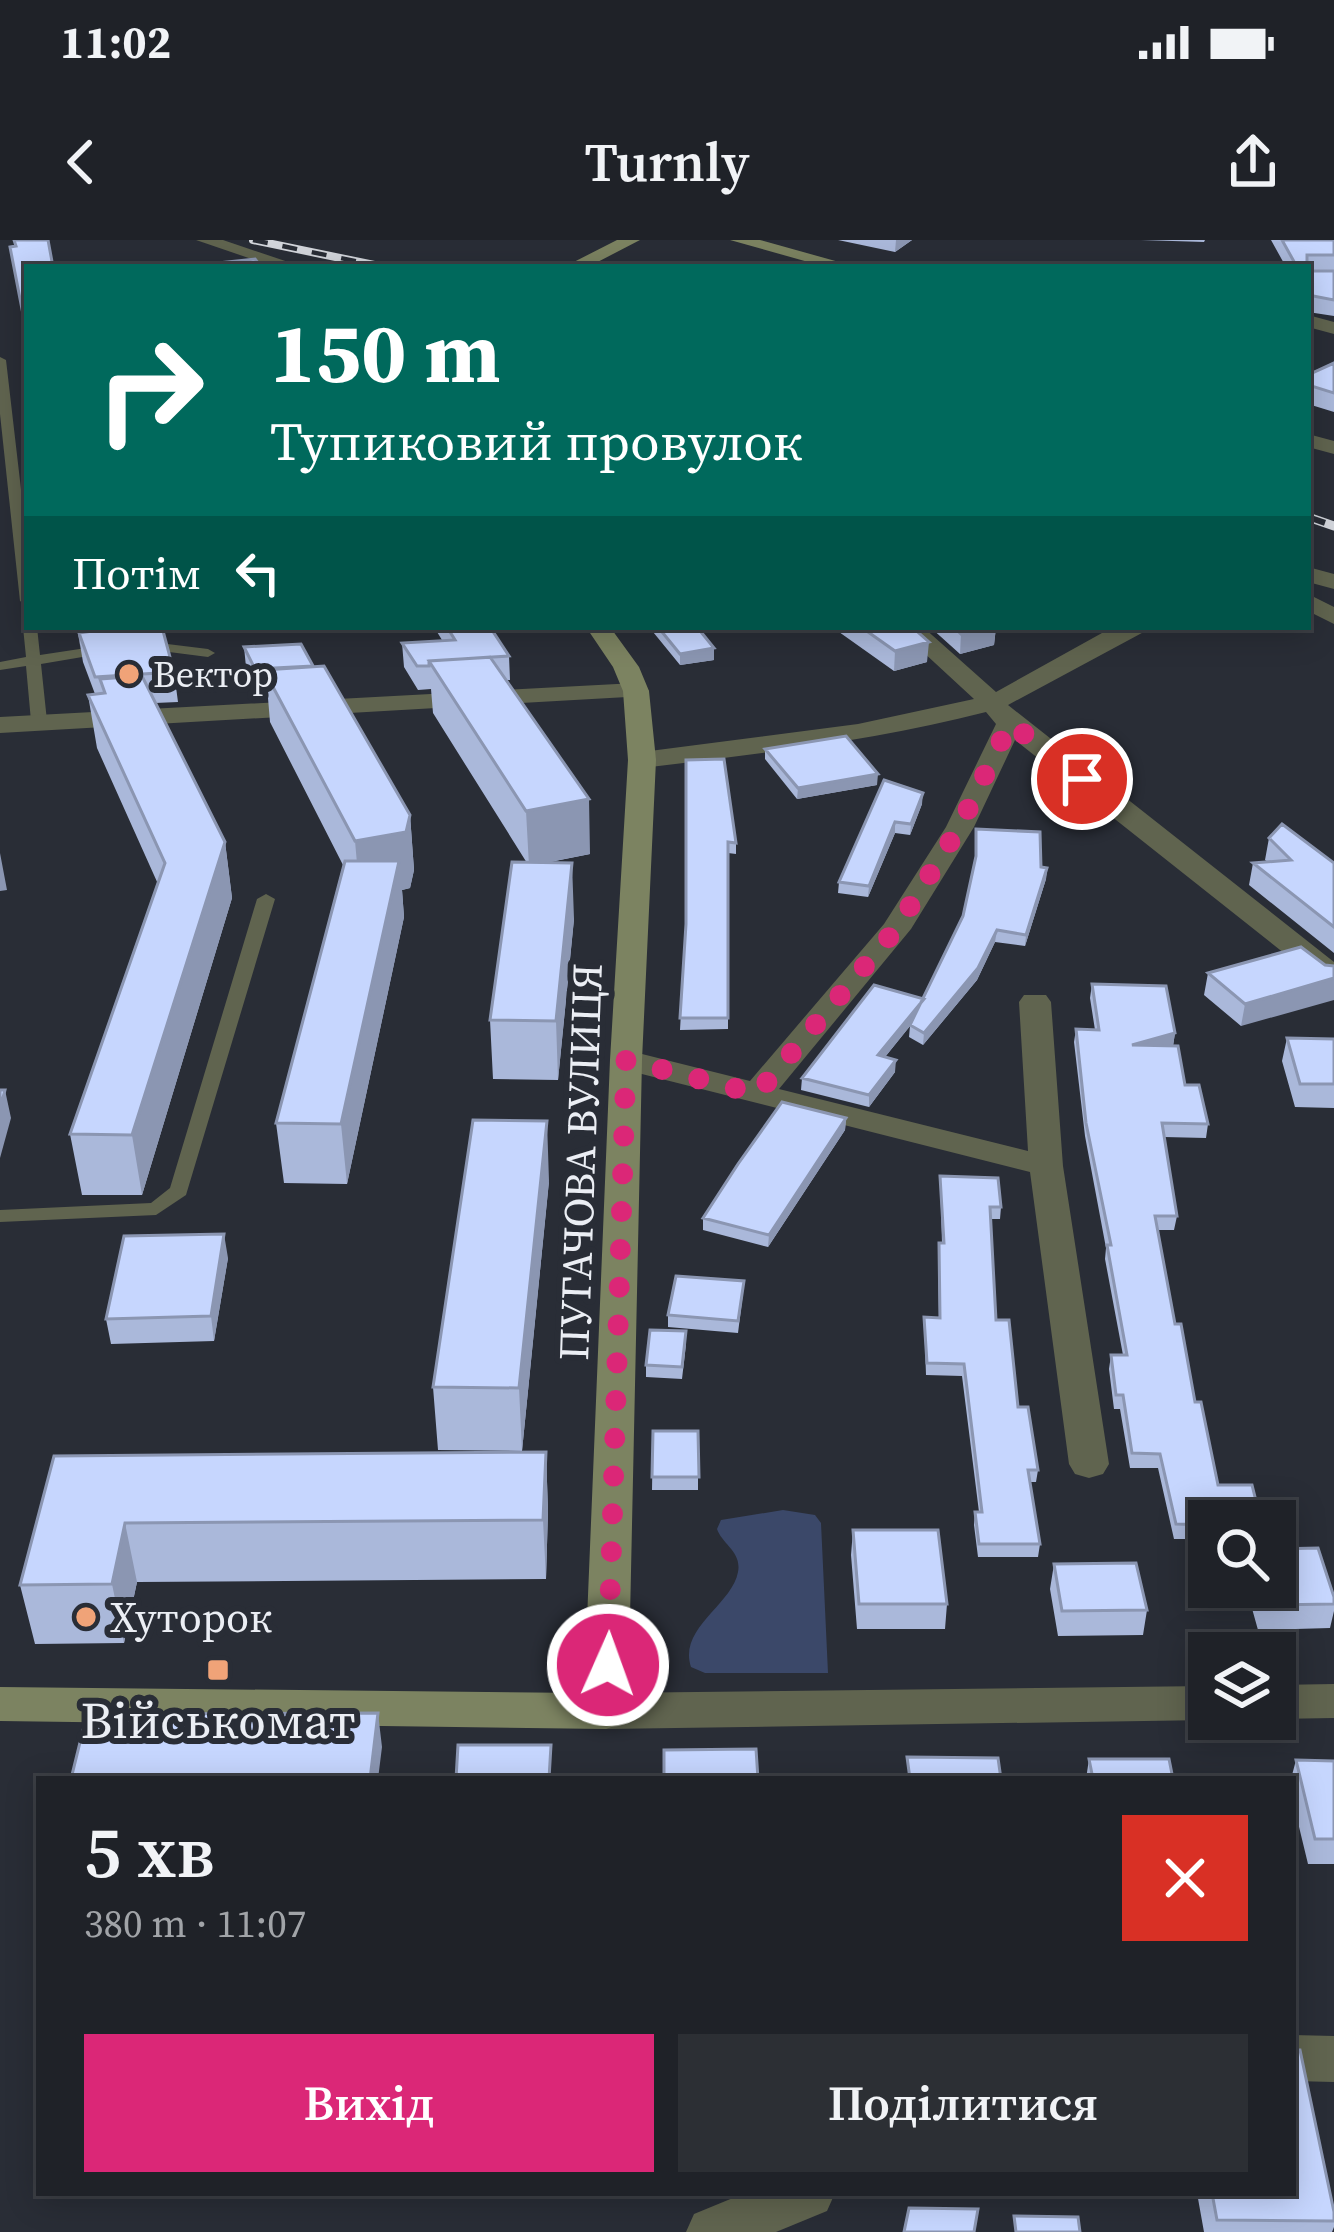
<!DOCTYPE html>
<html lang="uk">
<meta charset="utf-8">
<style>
:root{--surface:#1f2228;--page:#2c2f34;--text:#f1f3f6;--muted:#a1a4a8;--line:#3c3f45;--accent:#db2777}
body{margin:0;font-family:"Source Serif 4",serif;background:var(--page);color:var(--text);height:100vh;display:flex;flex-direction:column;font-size:45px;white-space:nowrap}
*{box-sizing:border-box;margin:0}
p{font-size:39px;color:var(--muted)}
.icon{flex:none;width:66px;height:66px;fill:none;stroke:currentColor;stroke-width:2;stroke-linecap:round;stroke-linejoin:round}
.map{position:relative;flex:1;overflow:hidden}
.drawer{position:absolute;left:36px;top:1536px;width:1260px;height:420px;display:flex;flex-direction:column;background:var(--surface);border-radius:0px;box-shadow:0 6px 30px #0003,0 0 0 3px var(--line)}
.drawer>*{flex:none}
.hud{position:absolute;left:24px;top:24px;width:1287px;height:366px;border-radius:0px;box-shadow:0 6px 30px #0003,0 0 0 3px var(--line);background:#00695c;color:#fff;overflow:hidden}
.fabs{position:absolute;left:1188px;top:1260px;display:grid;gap:24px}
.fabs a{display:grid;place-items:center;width:108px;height:108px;border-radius:0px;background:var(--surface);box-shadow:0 6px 30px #0003,0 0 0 3px var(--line);font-size:60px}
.pin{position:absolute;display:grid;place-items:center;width:102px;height:102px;color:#fff;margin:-51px;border:6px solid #fff;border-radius:50%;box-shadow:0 3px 12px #0007}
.me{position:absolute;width:132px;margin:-66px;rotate:2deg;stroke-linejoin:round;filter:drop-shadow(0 0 9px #0008)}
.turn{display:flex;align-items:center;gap:42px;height:252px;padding:0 48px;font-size:54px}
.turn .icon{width:156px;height:156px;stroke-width:2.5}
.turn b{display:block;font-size:84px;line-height:102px}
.then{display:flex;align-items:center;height:114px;padding:0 48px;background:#0003;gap:24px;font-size:45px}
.round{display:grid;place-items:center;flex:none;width:126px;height:126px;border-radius:0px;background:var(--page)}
.headline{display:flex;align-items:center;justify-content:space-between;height:204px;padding:0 48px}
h1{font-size:72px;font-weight:600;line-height:90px}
.cta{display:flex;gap:24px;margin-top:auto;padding:24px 48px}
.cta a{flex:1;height:138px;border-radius:0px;background:var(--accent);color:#fff;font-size:48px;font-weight:600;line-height:138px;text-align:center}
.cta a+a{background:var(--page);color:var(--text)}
.status{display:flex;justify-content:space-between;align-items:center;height:84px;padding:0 60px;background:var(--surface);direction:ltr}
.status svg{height:33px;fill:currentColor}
header{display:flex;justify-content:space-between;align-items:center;height:156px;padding:0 48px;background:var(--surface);font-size:54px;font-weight:600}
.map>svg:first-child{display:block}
.green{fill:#3b4869}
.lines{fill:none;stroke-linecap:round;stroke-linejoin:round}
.lane{fill:#60644f;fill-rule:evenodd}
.street{fill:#60644f;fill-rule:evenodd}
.secondary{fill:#7c8361;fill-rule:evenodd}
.rail-far1-casing{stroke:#d3d6dc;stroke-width:8}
.rail-casing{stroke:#d3d6dc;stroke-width:9}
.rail-far1{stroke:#292d36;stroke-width:4.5;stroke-dasharray:15;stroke-linecap:butt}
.rail{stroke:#292d36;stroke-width:6;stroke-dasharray:18;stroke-linecap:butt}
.wall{fill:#aab8da}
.shaded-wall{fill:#8b96b2}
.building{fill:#c6d6fe;stroke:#8b96b2;stroke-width:3}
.route{stroke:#db2777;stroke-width:21;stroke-dasharray:0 37.8}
.poi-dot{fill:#f0a378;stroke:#292d36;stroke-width:4.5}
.labels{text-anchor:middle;stroke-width:12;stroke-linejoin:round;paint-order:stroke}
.far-poi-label{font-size:36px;fill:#ebeef4;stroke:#292d36;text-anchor:start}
.street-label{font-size:42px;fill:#ebeef4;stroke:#292d36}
.poi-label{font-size:42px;fill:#ebeef4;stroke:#292d36;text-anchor:start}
.near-poi-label{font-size:51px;fill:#ebeef4;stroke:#292d36}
</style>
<div class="status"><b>11:02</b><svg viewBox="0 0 49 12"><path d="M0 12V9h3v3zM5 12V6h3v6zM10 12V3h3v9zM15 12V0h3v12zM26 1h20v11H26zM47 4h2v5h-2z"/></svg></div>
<header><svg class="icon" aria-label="back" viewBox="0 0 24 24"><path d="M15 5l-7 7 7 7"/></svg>Turnly<svg class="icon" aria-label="share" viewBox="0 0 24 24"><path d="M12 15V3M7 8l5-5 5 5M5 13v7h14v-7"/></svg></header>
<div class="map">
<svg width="1334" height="1992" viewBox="0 0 1334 1992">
<rect width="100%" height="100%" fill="#292d36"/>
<!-- green -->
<path class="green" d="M783,1270l32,5 6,8 7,150h-123l-14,-6c-13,-39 41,-62 47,-95 4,-20 -16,-28 -21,-43l4,-9z"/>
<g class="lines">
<!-- lane -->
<path class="lane" d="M0,117l6,3 21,181v64l-7,-4 -20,-187z
M27,383v4h10l3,28 66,-10 7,4 -7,4 -65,11 6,57 -8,5 -8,-5 -5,-55 -26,4v-8l26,-5 -3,-30z
M143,401l65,8 7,4 -7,4 -70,-9 -2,-3z
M266,654l9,5 -89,296 -30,20 -156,7v-12l151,-7 19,-15 87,-289z"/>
<!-- street -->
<path class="street" d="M196,0h27l80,27h-28z
M1308,75l26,7v12l-26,-7z
M1308,194l26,7v13l-26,-7z
M1308,327l26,7v15l-26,-7z
M1308,354l26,13v17l-26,-13z
M896,387h27l73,65 115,-64 42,-1 -145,78 326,257v24l-11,-2 -308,-244 -41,87 -63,102 -132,160 249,62 -9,-149 5,-7h22l5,7 12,164 46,298 -6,10 -14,4 -14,-4 -6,-10 -39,-292 -416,-105 -4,-7 16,-10 124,31 134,-157 62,-97 50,-103 -10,-12c-113,29 -228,42 -344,56l-14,-8 14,-8 216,-28 116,-25z
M636,443l9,3 4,5 -4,5 -645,37v-16z
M1334,1444v34l-59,1h-1l1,-34z
M1209,1446v33h4l-4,1 -603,9 -16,-6 -6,-12 6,-12 16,-6z
M1293,1795l41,1v46l-41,-1z
M745,1953h90l-8,18 -51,21h-90l8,-18z"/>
<!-- secondary -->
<path class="secondary" d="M617,0h23l-52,27h-24z
M730,0h30l97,27h-31z
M586,387h24l29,40 10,24 7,69 -14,300 -14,651 -6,12 -16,6 -606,-8v-34l584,6 26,-633 18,-300 -5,-69 -10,-24z"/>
<!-- rail-far1 casing -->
<g class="rail-far1-casing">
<path id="rail-far1" d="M253,0l131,27"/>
</g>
<!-- rail casing -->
<g class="rail-casing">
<path id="rail" d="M1308,277l26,9"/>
</g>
<!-- rail-far1 -->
<use href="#rail-far1" class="rail-far1"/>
<!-- rail -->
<use href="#rail" class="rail"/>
</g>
<!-- wall -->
<path class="wall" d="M838,0h74l-17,12z
M1141,0h64l-1,2z
M1271,0h63v31h-26v-4h-22z
M1308,31h26v45l-26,-4z
M1334,123v49l-26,-8v-29z
M77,387h85l12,45 4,30 -23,1 70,139 7,56 -90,297h-60l-12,-61 88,-250 -61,-136 -9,-53 7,-1 -12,-32z
M434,387h56l19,29 1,24h-4l84,174 -45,9 29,56 -16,161 -65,-1 -3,-59 37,-157 -94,-150 -2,-24 -13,1 -14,-23 -2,-24 40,-3z
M649,387h48l17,21v12l-34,5z
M832,387h80l15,35 -33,9z
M930,387h66l-2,18 -34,9z
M244,407l70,20 96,148 4,55 -4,18 -8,2 2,27 -57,267 -63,-1 -8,-60 67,-258 -73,-143 -2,-24 -10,1 -11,-22z
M765,509l112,36 -80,14 -32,-40z
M686,520l50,83v11l-8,-1v176l-48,1 6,-106z
M884,540l38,24 -12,31 -15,-2 -27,64 -30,-4 1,-11z
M976,589l65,38 6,1 -1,11 -21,67 -30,-4 -18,38 -54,65 -14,-8 1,-11 -25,31 10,15 -26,35 -68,-17 1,-12 121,-79 40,-83 12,-55z
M1269,598l65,25v90l-85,-68 4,-22 15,-1 -3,-2z
M1325,725l-84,61 -37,-31 4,-22z
M1092,744l83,49 -2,13 12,39 23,39 -2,14 -42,-1 13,79 -3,14h-16l51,291v18h-35l-16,-71h-28l-10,-59h-6l-5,-40 2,-14h12l-18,-96 1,-11 -21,-112 -11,-94 2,-13 19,1 -5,-32z
M1287,798l47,1v69l-39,-1 -13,-46z
M846,878l-1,12 -77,117 -65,-17v-12z
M940,936l61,31 -1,12h-9l5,101 22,87 20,63 -2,12h-6l10,62 -2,13h-60l-4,-32 1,-13h4l-17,-136 -36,-1 -2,-58 15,1 -1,-63 1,-12h3z
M549,941l-27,270 -84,-1 -5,-63z
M228,1018l-14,83 -103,3 -5,-25z
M743,1053l-5,40 -70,-6v-12z
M686,1104l-4,35 -36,-2v-12z
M653,1191h45v59h-46z
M546,1212l2,59 -2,68 -409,3 -13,61 -89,1 -15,-59 34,-129z
M853,1290l94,74 -2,25h-88l-6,-74z
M1054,1324l93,46 -4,25 -85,1 -8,-47z
M1246,1347h29l59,10v14l-4,17 -72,2z
M1089,1519l84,20h-87z
M1296,1520l38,1v103h-26l-15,-62v-23h-2z
M1197,1953h96l41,19v15l-2,5h-128z"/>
<!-- shaded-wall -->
<path class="shaded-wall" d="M896,0h16l-17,12z
M77,387h62l-60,6 1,13z
M988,387h8l-2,18 -34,9 1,-20z
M929,402l-2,20 -33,9 1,-20z
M714,408v12l-34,5v-11z
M878,534l-1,11 -80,14 1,-11z
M923,553l-1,11 -12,31 1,-11z
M589,559l1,55 -61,12 -3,-55z
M410,575l4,55 -4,18 -8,2 2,27 -57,267 -6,-60 19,-227 -5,-56z
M895,582v11l-27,64 1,-11z
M225,602l7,56 -90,297 -10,-60z
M0,613l7,37 -7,1z
M572,623l2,56 -16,161 -2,-59z
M1047,628l-1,11 -21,67 1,-11z
M997,690l-2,12 -18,38 -54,65 1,-12z
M1334,738v22l-93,26 4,-22z
M924,759l-1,11 -46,57 1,-12z
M1175,793l-2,13 -41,-1z
M896,820l-1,12 -26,35v-12z
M5,850l6,28 -11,40v-49z
M846,878l-1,12 -77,117 1,-12z
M547,881l2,60 -27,270 -3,-63z
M224,994l4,24 -14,83 -3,-25z
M546,1212l2,59 -2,68 -3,-59z
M125,1283l12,59 -13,61 -12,-59z
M378,1473l4,34 -4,32h-8z"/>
<!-- building -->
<path class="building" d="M14,0h34l5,27h-26v68l-17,-88 6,-1z
M1282,0h52v15h-27v12h-10z
M255,19l6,8h-40l-3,-4z
M1308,31h26v29l-26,-5z
M1334,123v30l-26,-8v-10z
M120,387h42l12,45 -79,5 -16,-44z
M447,387h43l19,29 -80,5v5h-12l-15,-23 53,-3z
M658,387h39l17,21 -34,6z
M861,387h51l17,15 -34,9z
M954,387h34l-27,7z
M301,404l12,22 -58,3 -11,-22z
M490,417l99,142 -63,12 -97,-150z
M324,426l86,149 -4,17 -51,9 -91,-171z
M142,436l83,166 -93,293 -62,-1 95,-271 -77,-168 17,-2 -5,-14z
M846,496l32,38 -80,14 -33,-39z
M724,519l12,84 -8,-1v176h-48l6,-94v-164z
M884,540l39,13 -12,31 -16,-2 -26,64 -30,-4z
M1282,584l52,39v64l-81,-64 38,-3 -22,-22z
M976,589l64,3 1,35 6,1 -21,67 -29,-5 -19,38 -54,65 -14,-8 53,-109 13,-60z
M345,621h54l-58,263 -65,-1z
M512,622l60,1 -16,158 -66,-1z
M1301,707l24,18 9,1v12l-89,26 -37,-31z
M1092,744l74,2 9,47 -43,12 46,1 7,39h14l9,39 -46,-1 15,93h-22l20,108h6l14,78h6l17,83h34l9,36h-52v4l-33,-1 -16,-70 -28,-1 -9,-58h-7l-5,-40h16l-20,-110h4l-25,-122 -10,-94 23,1z
M874,745l50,14 -46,56 18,5 -27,35 -67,-17z
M1287,798l47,1v45h-34z
M0,850h5l-5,19z
M782,862l64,16 -77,117 -66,-17 35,-54z
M473,880l74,1 -28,267 -86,-1z
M940,936l58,2 3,29h-11l6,113h13l9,87h10l10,63h-10l12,74h-61l-4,-32h7l-18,-148 -37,-1 -3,-46 16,1 -1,-75h5z
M224,994l-13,82 -105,3 18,-83z
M676,1036l68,5 -6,40 -70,-6z
M650,1090l36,1 -4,36 -36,-2z
M653,1191h45l1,46h-47z
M546,1212l-3,68 -418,3 -13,61 -92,1 34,-129z
M853,1290h85l9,74h-88z
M1318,1308l16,49v7l-70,1 -6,-18h17v-38z
M1136,1323l11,47 -85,1 -8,-47z
M378,1473l-8,66h-299l16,-65z
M458,1505h93l-2,34h-93z
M756,1509l2,30h-94v-29z
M907,1517l91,1 3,21h-91z
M1089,1519h80l4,20h-80z
M1296,1520l38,1v78h-19z
M1293,1810h7l34,162v9l-117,-1 -5,-27h81z
M909,1968l69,1 -4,23h-70z
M1014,1976l64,1 2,15h-64z"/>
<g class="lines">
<!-- route -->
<path class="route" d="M608,1425l18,-605 131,34 139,-165 64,-103 50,-103 72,56"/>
</g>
<!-- markers -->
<g class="poi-dot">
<circle cx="129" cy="434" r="12"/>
<circle cx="86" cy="1377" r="12"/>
<rect x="206" y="1418" width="24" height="24" rx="6"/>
</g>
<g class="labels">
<!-- far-poi labels -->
<g class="far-poi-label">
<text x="153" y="447">Вектор</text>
</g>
<!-- street labels -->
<g class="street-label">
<text transform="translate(580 922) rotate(-88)" y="15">ПУГАЧОВА ВУЛИЦЯ</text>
</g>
<!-- poi labels -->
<g class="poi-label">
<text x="110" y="1392">Хуторок</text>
</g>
<!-- near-poi labels -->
<g class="near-poi-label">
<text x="218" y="1498">Військомат</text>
</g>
</g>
</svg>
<div class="fabs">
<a><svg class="icon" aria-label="search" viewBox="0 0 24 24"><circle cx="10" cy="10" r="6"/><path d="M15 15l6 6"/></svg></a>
<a><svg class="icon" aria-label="layers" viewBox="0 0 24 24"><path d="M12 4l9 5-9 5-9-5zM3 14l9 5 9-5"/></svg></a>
</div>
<div class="pin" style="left:1082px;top:539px;background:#d93025"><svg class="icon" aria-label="arrive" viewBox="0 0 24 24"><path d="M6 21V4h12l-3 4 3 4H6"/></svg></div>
<svg class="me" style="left:608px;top:1425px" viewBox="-20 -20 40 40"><circle r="17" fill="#db2777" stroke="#fff" stroke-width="3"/><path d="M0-11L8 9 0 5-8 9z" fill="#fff"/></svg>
<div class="hud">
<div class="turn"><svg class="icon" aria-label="right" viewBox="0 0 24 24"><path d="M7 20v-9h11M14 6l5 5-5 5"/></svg><div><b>150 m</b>Тупиковий провулок</div></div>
<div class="then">Потім<svg class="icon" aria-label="left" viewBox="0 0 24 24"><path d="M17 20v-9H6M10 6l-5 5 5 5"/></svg></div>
</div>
<section class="drawer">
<div class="headline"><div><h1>5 хв</h1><p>380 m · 11:07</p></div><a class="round" style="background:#d93025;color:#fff"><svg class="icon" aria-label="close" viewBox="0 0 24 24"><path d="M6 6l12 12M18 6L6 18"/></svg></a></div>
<div class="cta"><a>Вихід</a><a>Поділитися</a></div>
</section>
</div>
